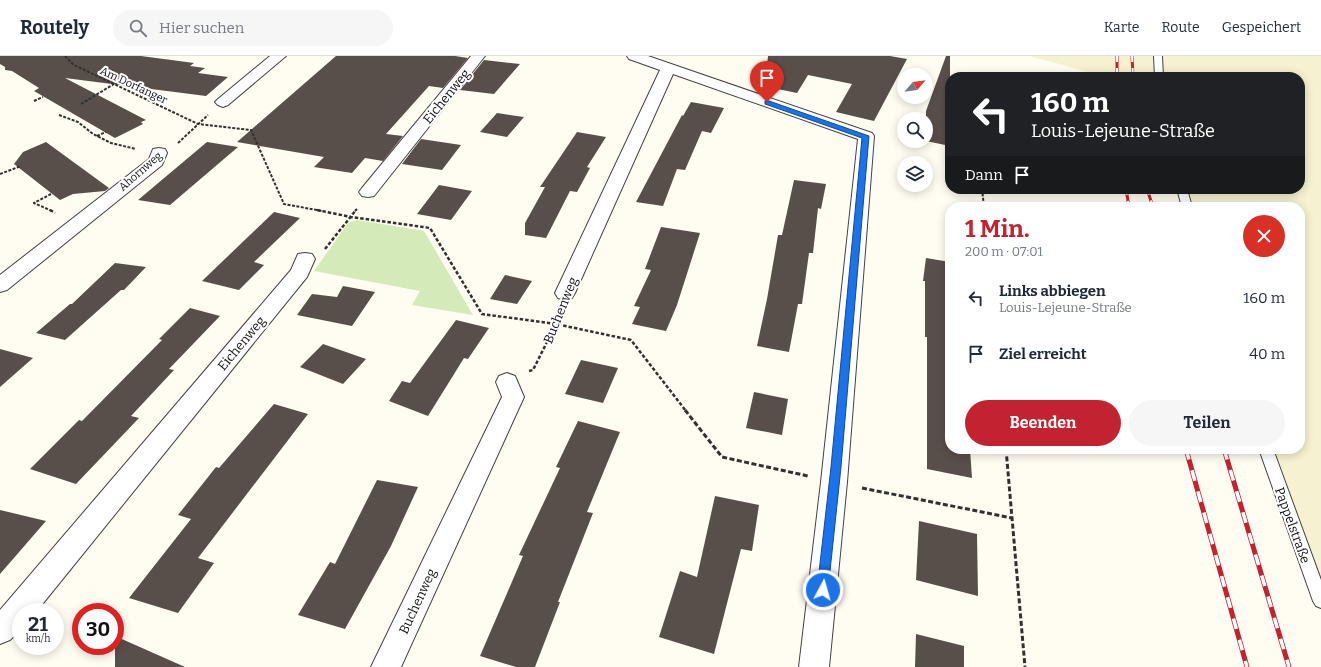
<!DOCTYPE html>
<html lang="de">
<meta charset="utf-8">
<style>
:root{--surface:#fff;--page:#f6f6f7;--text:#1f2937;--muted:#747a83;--line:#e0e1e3;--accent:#c32330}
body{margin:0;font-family:Bitter,serif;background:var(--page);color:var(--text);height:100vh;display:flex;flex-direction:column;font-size:15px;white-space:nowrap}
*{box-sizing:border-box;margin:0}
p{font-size:13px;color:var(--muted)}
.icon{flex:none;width:22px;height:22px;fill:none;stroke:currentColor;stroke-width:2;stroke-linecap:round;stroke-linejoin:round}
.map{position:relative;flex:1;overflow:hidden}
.sheet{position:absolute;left:945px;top:146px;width:360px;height:252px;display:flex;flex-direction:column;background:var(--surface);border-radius:16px;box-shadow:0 2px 10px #0003}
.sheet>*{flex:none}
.guide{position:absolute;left:945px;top:16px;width:360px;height:122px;border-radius:16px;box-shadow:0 2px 10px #0003;background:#202124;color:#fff;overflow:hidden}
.needle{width:26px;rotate:62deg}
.fabs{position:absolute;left:897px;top:12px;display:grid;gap:8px}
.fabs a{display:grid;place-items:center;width:36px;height:36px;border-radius:50%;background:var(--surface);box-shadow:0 2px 10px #0003;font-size:20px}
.speed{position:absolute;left:12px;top:547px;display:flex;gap:8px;font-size:20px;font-weight:700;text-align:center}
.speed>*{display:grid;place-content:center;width:52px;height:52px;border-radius:50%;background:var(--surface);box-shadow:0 2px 10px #0003;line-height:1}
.speed small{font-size:10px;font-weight:400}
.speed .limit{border:6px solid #d22;background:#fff;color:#111}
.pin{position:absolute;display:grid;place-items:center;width:34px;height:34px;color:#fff;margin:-41px -17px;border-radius:50% 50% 50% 0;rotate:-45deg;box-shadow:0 0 4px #0007}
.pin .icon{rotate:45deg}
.me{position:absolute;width:44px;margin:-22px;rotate:6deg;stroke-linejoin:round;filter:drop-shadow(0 0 3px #0008)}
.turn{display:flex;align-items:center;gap:14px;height:84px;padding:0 20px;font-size:18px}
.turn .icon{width:52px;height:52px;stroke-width:2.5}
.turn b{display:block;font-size:28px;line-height:34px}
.then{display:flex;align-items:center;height:38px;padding:0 20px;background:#0003;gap:8px;font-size:15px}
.round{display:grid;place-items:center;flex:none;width:42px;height:42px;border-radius:21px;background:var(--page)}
.head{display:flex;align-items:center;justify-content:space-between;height:68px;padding:0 20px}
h1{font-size:24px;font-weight:700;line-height:30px;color:var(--accent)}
.button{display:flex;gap:8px;margin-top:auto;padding:8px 20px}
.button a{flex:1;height:46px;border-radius:24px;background:var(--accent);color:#fff;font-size:16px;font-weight:700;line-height:46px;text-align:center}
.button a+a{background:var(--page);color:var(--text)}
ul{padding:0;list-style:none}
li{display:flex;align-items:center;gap:12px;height:56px;padding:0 20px}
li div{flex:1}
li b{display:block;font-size:15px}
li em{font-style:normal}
header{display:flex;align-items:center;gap:24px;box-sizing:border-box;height:56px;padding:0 20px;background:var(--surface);border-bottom:1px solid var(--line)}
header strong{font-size:19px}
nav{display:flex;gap:22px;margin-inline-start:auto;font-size:14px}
.search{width:280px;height:36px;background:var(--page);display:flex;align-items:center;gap:10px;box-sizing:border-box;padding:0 14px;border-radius:22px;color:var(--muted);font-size:15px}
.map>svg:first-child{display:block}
.farmland{fill:#f6f1d0}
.green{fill:#d4ebb9}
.building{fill:#584f4b}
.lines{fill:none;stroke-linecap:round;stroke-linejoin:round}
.lane-casing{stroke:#424242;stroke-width:2}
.street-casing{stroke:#424242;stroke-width:2}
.path-far2{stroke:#313131;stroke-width:2;stroke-dasharray:3 1.5;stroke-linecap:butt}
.path-far1{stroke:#313131;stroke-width:2.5;stroke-dasharray:3.5 2;stroke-linecap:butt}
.path{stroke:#313131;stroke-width:3;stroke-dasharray:5 2.5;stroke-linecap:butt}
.lane{fill:#fff;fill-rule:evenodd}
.street{fill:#fff;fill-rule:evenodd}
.rail-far1-casing{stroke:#c32330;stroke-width:3}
.rail-casing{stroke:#c32330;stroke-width:5}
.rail-far1{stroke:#fff;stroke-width:2;stroke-dasharray:6;stroke-linecap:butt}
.rail{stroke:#fff;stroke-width:3.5;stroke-dasharray:11;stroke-linecap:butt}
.route{fill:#1a73e8;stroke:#114b97}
.labels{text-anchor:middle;stroke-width:4;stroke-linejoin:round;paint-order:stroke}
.far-street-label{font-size:11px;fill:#0f0f0f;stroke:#fff}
.street-label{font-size:13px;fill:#0f0f0f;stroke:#fff}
</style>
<header>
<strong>Routely</strong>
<div class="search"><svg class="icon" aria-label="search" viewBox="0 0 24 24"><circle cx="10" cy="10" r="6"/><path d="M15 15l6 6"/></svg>Hier suchen</div>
<nav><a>Karte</a><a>Route</a><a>Gespeichert</a></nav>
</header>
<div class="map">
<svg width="1321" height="611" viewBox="0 0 1321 611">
<rect width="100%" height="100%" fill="#fffcf1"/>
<!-- farmland -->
<path class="farmland" d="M1030,0h291v545l-55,-152h34v-242h-113l-5,-18h118v-112h-194z"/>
<!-- green -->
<path class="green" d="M357,164l67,11 49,84 -61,-10 8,-14 -106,-20 34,-48z"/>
<!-- building -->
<path class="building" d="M0,0h141l53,7 -4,3 15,2 -7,5 30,4 -22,19 -141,-18 81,42 -5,2 2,2 -28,14 -81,-47 5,-3 -27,-17 -7,-1v-3l-5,-3z
M336,0h119l13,2 -25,30 -14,-2 -43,48 17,2 -20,25 -18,-3 -13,15 -38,-6 10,-10 -87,-15z
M768,0h122l17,3 -33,62 -38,-9 16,-28 -44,-9 -11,18 -38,-8 12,-18 -4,-1z
M946,0h4v90l-24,-5v-30z
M484,4l36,4 -26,30 -34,-4z
M691,46l33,6 -13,25 -9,-2 -17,39 -8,-1 -14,37 -27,-4 46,-87 1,1z
M497,57l27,4 -17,20 -27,-5z
M577,76l29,5 -19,30 3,1 -13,24 -7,-1 -24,47 -21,-3v-12l20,-36h-5z
M421,83l40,6 -19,25 -40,-6z
M46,86l63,46 -4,3 -32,3 -13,6 -46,-36 9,-12z
M207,86l31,5 -68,58 -32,-5z
M794,124l32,4 -5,25 -3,-1 -5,45h-4l-7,51h-4l-9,48 -32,-6 10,-47 11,-64h4z
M439,129l33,6 -21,29 -34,-6z
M274,156l26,6 -46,44 10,3 -25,25 -37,-9z
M661,171l39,6 -23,72 -11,26 -34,-7 8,-17 -6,-1 17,-36 -6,-1z
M926,202l24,4v187h20l2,29 -45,-9v-132h-2v-56h-2z
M115,207l31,4 -22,23h-3l-56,50 -29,-7 34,-29h2z
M505,219l27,6 -15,23 -27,-5z
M343,230l32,6 -23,34 -55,-11 15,-21 25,3z
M190,252l30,8 -51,53 5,1 -43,46 8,2 -63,66 -46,-15 49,-49 3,1 80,-81 -3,-1z
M456,264l33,8 -21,31 -4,-1 -36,58 -39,-15 13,-20 8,2z
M323,288l43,15 -23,25 -43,-17z
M0,293l33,9 -33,29z
M581,304l37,8 -15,35 -38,-9z
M754,336l34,7 -6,36 -36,-7z
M274,348l34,10 -110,144 16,5 -36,50 -49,-15 62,-79 -13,-4 38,-48 3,1z
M578,365l42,11 -33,80 6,1 -35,89h2l-25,65h-19l-36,-11 43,-100 -4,-1 41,-87 -4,-1z
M377,424l41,7 -27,59 -46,83 -47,-14 32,-53 5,2z
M715,440l44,9 -7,46 -11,-2 -27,105 -55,-17 21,-66 17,6z
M0,454l46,11 -46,53z
M919,465l58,13 1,62 -62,-16z
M916,578l48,12v21h-49z
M115,580l70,31h-70z"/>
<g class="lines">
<!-- lane casing -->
<g class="lane-casing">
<path id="lane" d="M1154,0h8l1,21h-8z
M1177,133h10l5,18h-10z
M1259,393h14l48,131v28l-5,-2 -3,-5z"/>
</g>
<!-- street casing -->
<g class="street-casing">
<path id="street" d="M270,0h16l-58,49 -5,2 -5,-2 -3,-3 3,-3z
M471,0h14l-111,140 -6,1 -6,-1 -3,-4 3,-4z
M627,0h21l224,77 2,3 -27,346 -18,185h-30l22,-185 37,-343 -185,-65 -98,219 -3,5 -7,2 -7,-2 -3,-5 105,-223 -31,-11z
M159,92l6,1 2,4 -5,12 -155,125 -7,2v-17l149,-116 4,-10z
M305,197l7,1 3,5 -8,18 -271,335h-15v17l-11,11 -10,4v-34l291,-340 7,-16z
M507,317l8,3 9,21 -123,270h-30l131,-270 -6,-15 3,-6z"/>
</g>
<!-- path-far2 -->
<path class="path-far2" d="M65,0l9,9 124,59 53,6 33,74 38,7
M34,45l9,-4
M81,48l33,-20
M59,59l19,7 15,12 18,9 25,6
M97,80l9,-4
M178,87l30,-28
M0,118l21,-8
M982,133l2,18
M51,138l-17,9 18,8
M355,155l2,-2"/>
<!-- path-far1 -->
<path class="path-far1" d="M50,154l5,3
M317,154l34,7 79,11 52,86 74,10 75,16 55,71
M325,193l31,-39
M529,315l4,-1 23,-46 3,-11"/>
<!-- path -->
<path class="path" d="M685,354l37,47 86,19
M1006,393l19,218
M862,432l150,30"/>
<!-- lane -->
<use href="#lane" class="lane"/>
<!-- street -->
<use href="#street" class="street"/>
<!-- rail-far1 casing -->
<g class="rail-far1-casing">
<path id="rail-far1" d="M1117,0v21
M1132,0l1,21
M1126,133l3,18
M1147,133l6,18"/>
</g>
<!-- rail casing -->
<g class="rail-casing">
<path id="rail" d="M1186,393l61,218
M1224,393l65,218"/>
</g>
<!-- rail-far1 -->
<use href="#rail-far1" class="rail-far1"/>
<!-- rail -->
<use href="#rail" class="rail"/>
</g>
<!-- route -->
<path class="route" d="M765,45h4l100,35 -28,331 -13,123 -1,4 -4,2 -4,-2 -2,-4 14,-123 31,-329 -97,-34z"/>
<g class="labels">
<!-- far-street labels -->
<g class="far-street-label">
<text transform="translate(134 29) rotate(25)" y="4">Am Dorfanger</text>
<text transform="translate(140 115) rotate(-41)" y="4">Ahornweg</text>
</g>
<!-- street labels -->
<g class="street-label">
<text transform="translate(446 40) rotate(-51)" y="5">Eichenweg</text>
<text transform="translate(560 254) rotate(-68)" y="5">Buchenweg</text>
<text transform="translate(241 287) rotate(-50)" y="5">Eichenweg</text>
<text transform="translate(1293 469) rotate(70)" y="5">Pappelstraße</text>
<text transform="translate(417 545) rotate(-65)" y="5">Buchenweg</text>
</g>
</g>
</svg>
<div class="fabs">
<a><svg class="needle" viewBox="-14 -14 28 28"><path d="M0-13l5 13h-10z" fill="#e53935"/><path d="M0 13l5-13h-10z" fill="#747a83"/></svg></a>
<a><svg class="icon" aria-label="search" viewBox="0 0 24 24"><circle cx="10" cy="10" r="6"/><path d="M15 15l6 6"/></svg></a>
<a><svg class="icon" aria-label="layers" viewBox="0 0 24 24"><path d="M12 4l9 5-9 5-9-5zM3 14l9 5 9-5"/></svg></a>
</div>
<div class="speed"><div>21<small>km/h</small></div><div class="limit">30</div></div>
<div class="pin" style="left:767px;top:46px;background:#d93025"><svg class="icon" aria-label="arrive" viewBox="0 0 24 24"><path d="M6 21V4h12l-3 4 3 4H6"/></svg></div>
<svg class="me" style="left:823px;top:534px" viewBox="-20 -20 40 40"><circle r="17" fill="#1a73e8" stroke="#fff" stroke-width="3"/><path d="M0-11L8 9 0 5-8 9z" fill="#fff"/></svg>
<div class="guide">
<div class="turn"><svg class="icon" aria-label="left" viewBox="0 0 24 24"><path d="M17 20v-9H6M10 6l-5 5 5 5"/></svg><div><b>160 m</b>Louis-Lejeune-Straße</div></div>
<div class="then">Dann<svg class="icon" aria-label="arrive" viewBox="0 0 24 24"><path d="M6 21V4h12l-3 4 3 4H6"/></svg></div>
</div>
<section class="sheet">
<div class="head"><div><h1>1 Min.</h1><p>200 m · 07:01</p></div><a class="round" style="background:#d93025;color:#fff"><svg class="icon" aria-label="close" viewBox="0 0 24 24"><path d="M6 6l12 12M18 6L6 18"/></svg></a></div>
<ul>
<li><svg class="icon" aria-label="left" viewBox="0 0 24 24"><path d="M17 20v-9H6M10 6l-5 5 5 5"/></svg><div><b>Links abbiegen</b><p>Louis-Lejeune-Straße</p></div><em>160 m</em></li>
<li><svg class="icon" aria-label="arrive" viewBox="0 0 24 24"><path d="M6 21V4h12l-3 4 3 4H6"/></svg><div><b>Ziel erreicht</b></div><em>40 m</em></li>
</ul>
<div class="button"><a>Beenden</a><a>Teilen</a></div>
</section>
</div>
